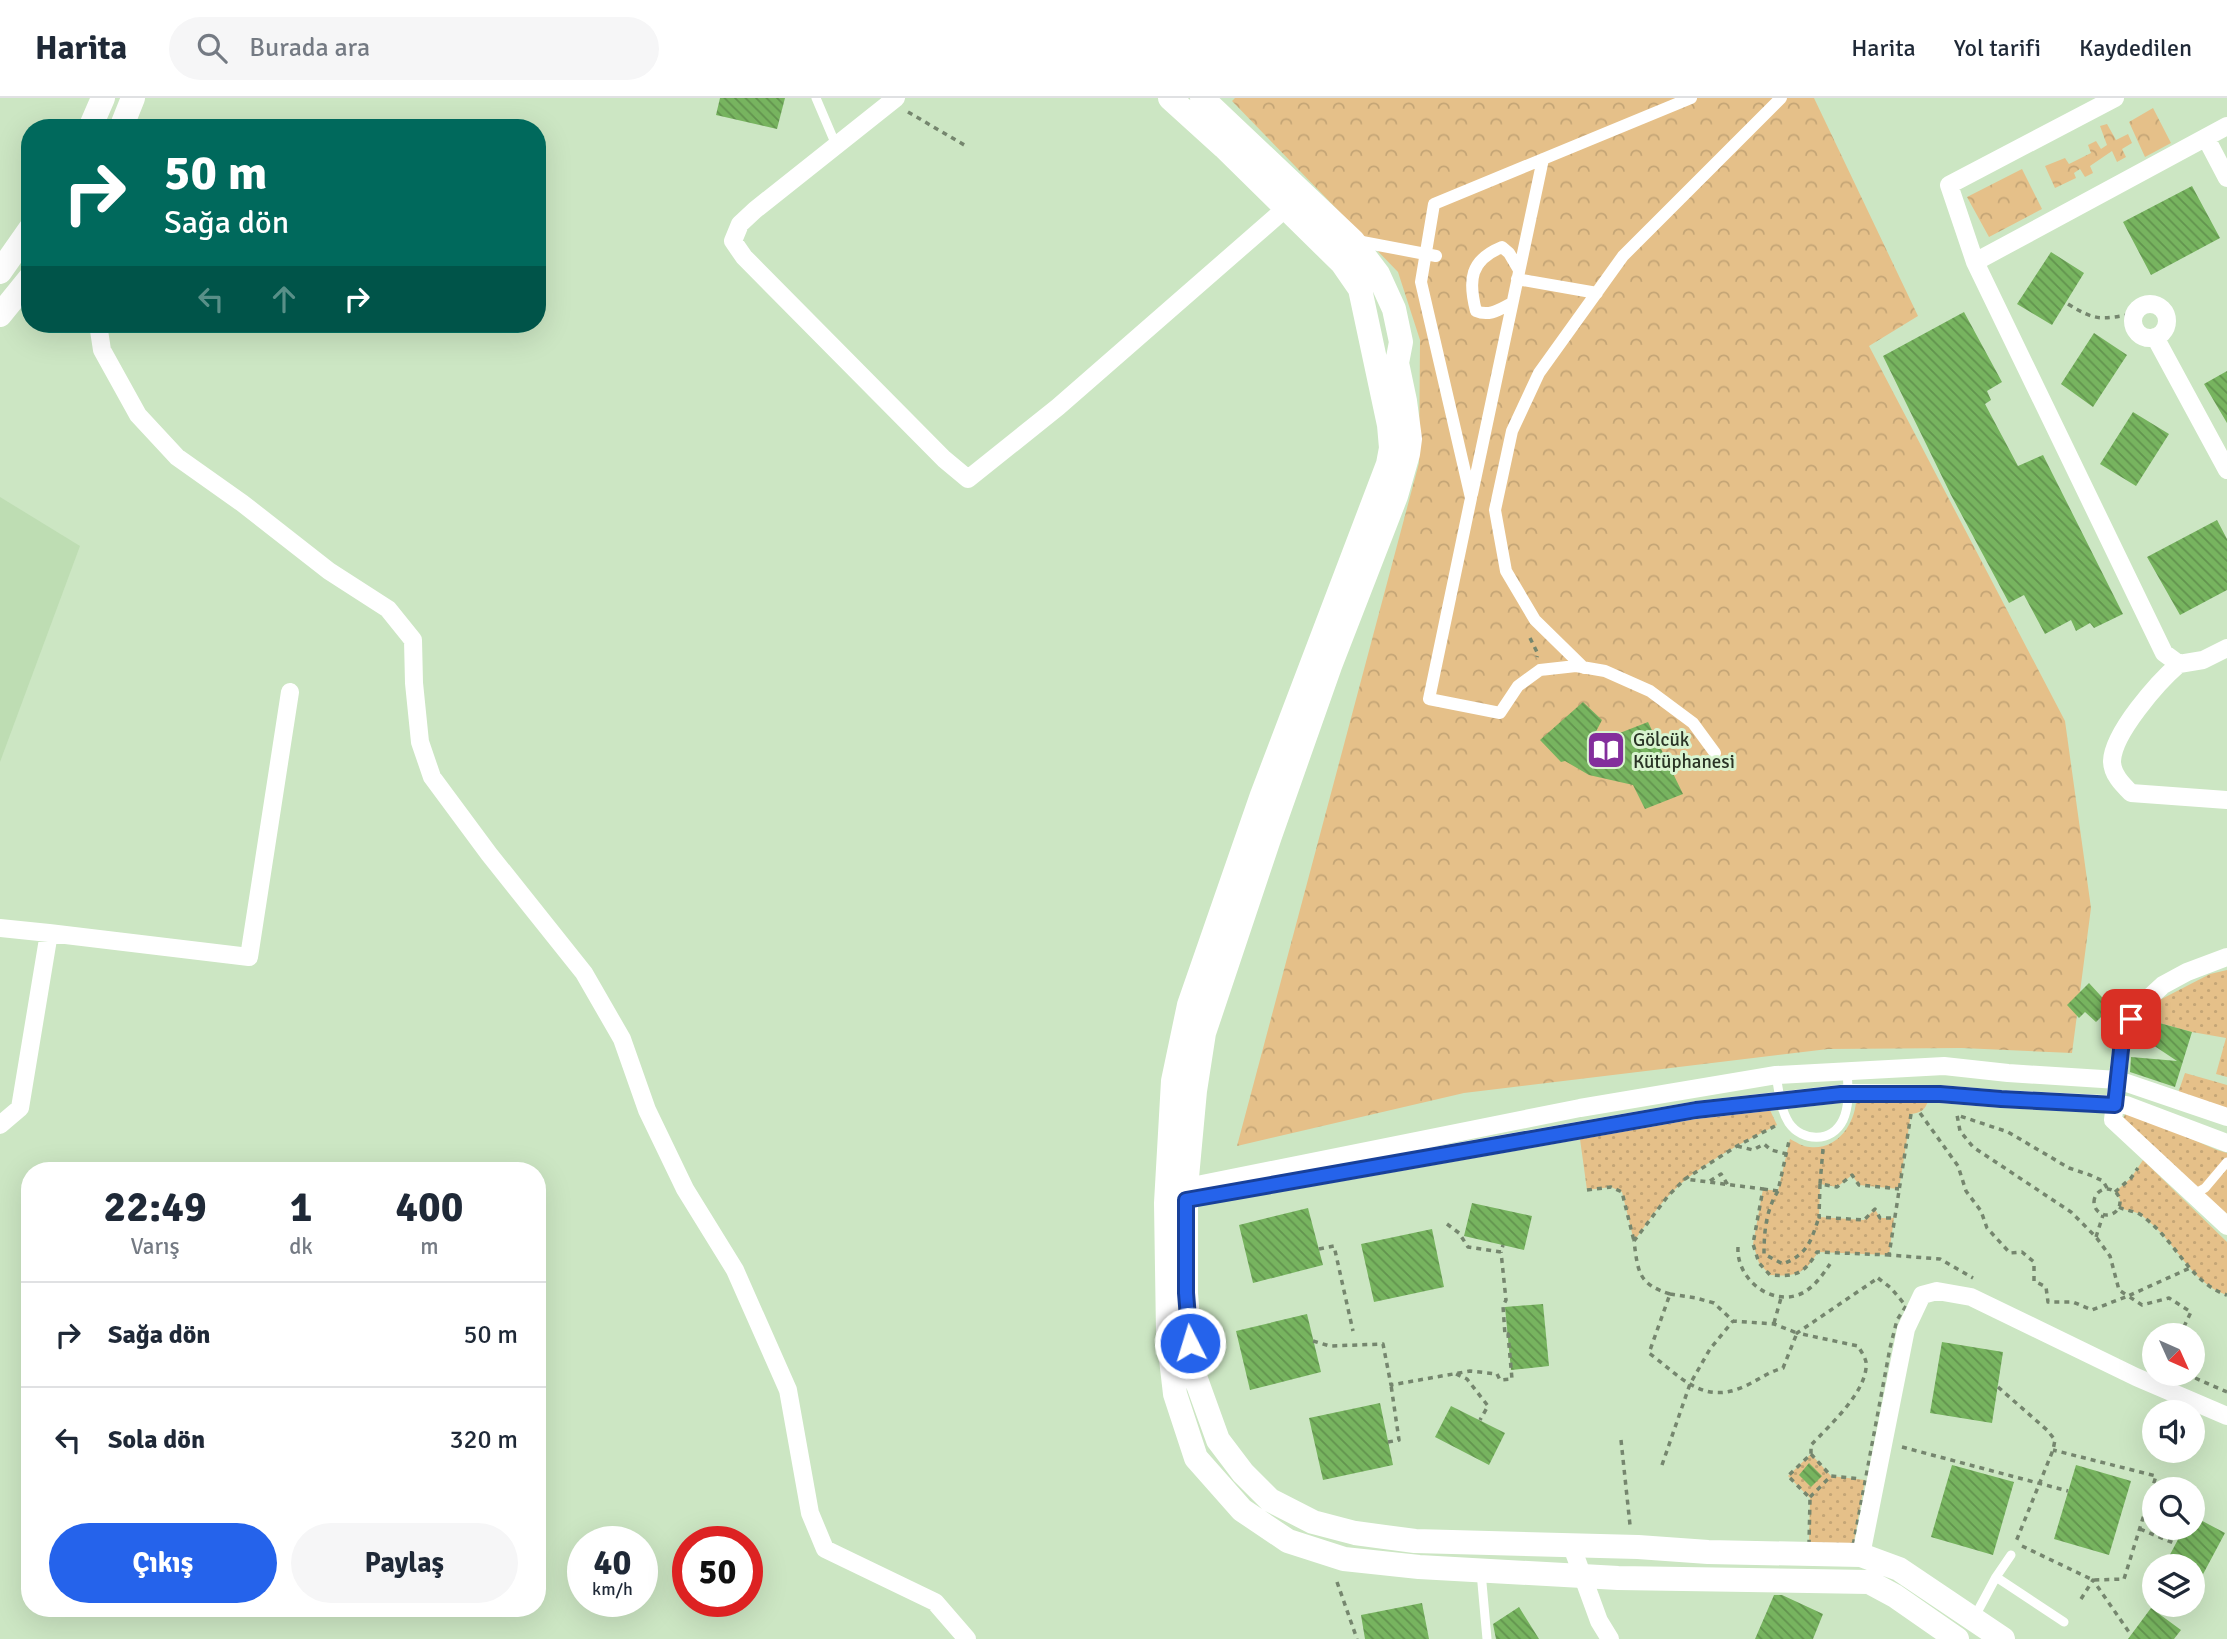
<!DOCTYPE html>
<html lang="tr">
<meta charset="utf-8">
<style>
:root{--surface:#fff;--page:#f6f6f7;--text:#1f2937;--muted:#747a83;--line:#e0e1e3;--accent:#2563eb}
body{margin:0;font-family:Signika,sans-serif;background:var(--page);color:var(--text);height:100vh;display:flex;flex-direction:column;font-size:26px;white-space:nowrap}
*{box-sizing:border-box;margin:0}
p{font-size:23px;color:var(--muted)}
.icon{flex:none;width:38px;height:38px;fill:none;stroke:currentColor;stroke-width:2;stroke-linecap:round;stroke-linejoin:round}
.map{position:relative;flex:1;overflow:hidden}
.side{position:absolute;left:21px;top:1064px;width:525px;height:455px;display:flex;flex-direction:column;background:var(--surface);border-radius:28px;box-shadow:0 7px 28px #0002}
.side>*{flex:none}
.guide{position:absolute;left:21px;top:21px;width:525px;height:214px;border-radius:28px;box-shadow:0 7px 28px #0002;background:#00695c;color:#fff;overflow:hidden}
.needle{width:46px;rotate:135deg}
.buttons{position:absolute;left:2142px;top:1225px;display:grid;gap:14px}
.buttons a{display:grid;place-items:center;width:63px;height:63px;border-radius:50%;background:var(--surface);box-shadow:0 7px 28px #0002;font-size:35px}
.speed{position:absolute;left:567px;top:1428px;display:flex;gap:14px;font-size:35px;font-weight:700;text-align:center}
.speed>*{display:grid;place-content:center;width:91px;height:91px;border-radius:50%;background:var(--surface);box-shadow:0 7px 28px #0002;line-height:1}
.speed small{font-size:18px;font-weight:400}
.speed .limit{border:10px solid #d22;background:#fff;color:#111}
.pin{position:absolute;display:grid;place-items:center;width:60px;height:60px;color:#fff;margin:-30px;border-radius:14px;box-shadow:0 4px 10px #0006}
.me{position:absolute;width:77px;margin:-38px;rotate:355deg;stroke-linejoin:round;filter:drop-shadow(0 0 5px #0008)}
.turn{display:flex;align-items:center;gap:24px;height:147px;padding:0 28px;font-size:32px}
.turn .icon{width:91px;height:91px;stroke-width:2.5}
.turn b{display:block;font-size:49px;line-height:60px}
.lanes{display:flex;align-items:center;height:66px;padding:0 28px;background:#0003;justify-content:center;gap:35px;direction:ltr}
.lanes .off{opacity:.35}
.eta{display:flex;justify-content:space-evenly;align-items:center;height:119px;text-align:center}
.eta b{font-size:42px;font-weight:700;line-height:49px}
.action{display:flex;gap:14px;margin-top:auto;padding:14px 28px}
.action a{flex:1;height:80px;border-radius:42px;background:var(--accent);color:#fff;font-size:28px;font-weight:700;line-height:80px;text-align:center}
.action a+a{background:var(--page);color:var(--text)}
ul{padding:0;list-style:none}
li{display:flex;align-items:center;gap:21px;height:105px;padding:0 28px;border-top:2px solid var(--line)}
li div{flex:1}
li b{display:block;font-size:26px}
li em{font-style:normal}
header{display:flex;align-items:center;gap:42px;box-sizing:border-box;height:98px;padding:0 35px;background:var(--surface);border-bottom:2px solid var(--line)}
header strong{font-size:33px}
nav{display:flex;gap:38px;margin-inline-start:auto;font-size:24px}
.search{width:490px;height:63px;background:var(--page);display:flex;align-items:center;gap:18px;box-sizing:border-box;padding:0 24px;border-radius:38px;color:var(--muted);font-size:26px}
.map>svg:first-child{display:block}
.built{fill:#beddb3}
.grass{fill:url(#grass-dots)}
.park{fill:url(#park-crowns)}
.building{fill:url(#building-back-hatch)}
.lines{fill:none;stroke-linecap:round;stroke-linejoin:round}
.path{stroke:#75866e;stroke-width:3.5;stroke-dasharray:5 5;stroke-linecap:butt}
.service{stroke:#fff;stroke-width:9}
.pedestrian{stroke:#fff;stroke-width:12}
.minor{stroke:#fff;stroke-width:18}
.secondary{stroke:#fff;stroke-width:24}
.route-casing{stroke:#184099;stroke-width:18}
.route{stroke:#2563eb;stroke-width:12}
.labels{text-anchor:middle;stroke-width:6;stroke-linejoin:round;paint-order:stroke}
.poi-label{font-size:19px;fill:#293325;stroke:#d9f4d0;text-anchor:start}
</style>
<header>
<strong>Harita</strong>
<div class="search"><svg class="icon" aria-label="search" viewBox="0 0 24 24"><circle cx="10" cy="10" r="6"/><path d="M15 15l6 6"/></svg>Burada ara</div>
<nav><a>Harita</a><a>Yol tarifi</a><a>Kaydedilen</a></nav>
</header>
<div class="map">
<svg width="2227" height="1541" viewBox="0 0 2227 1541">
<defs>
<pattern id="grass-dots" width="8" height="8" patternUnits="userSpaceOnUse" patternTransform="scale(1.75)"><rect width="8" height="8" fill="#e5c089"/><path d="M2 2h.1M6 6h.1" fill="none" stroke="#c4a576" stroke-width="1.8" stroke-linecap="round"/></pattern>
<pattern id="park-crowns" width="20" height="18" patternUnits="userSpaceOnUse" patternTransform="scale(1.75)"><rect width="20" height="18" fill="#e5c089"/><path d="M2 6a3 3 0 1 1 6 0M12 15a3 3 0 1 1 6 0" fill="none" stroke="#c4a576"/></pattern>
<pattern id="building-back-hatch" width="6" height="6" patternUnits="userSpaceOnUse" patternTransform="scale(1.75)"><rect width="6" height="6" fill="#77b45f"/><path d="M-1 5l2 2M0 0l6 6M5-1l2 2" fill="none" stroke="#62934e"/></pattern>
</defs>
<rect width="100%" height="100%" fill="#cce6c3"/>
<!-- built -->
<path class="built" d="M0,399l80,49 -80,216z"/>
<!-- grass -->
<path class="grass" d="M2227,872v107l-11,-3 10,-36 -34,-6 -47,-13 3,-13 62,-32z
M2185,975l42,12v25l-49,-17z
M1928,1002c-2,10 -8,13 -17,14l-12,75 -40,-4 -7,-10 -15,12 -17,-3 -1,33 45,3 11,-11 5,9h14l-5,37 -71,-3c-14,22 -22,25 -48,23l-11,-12 -6,-19 10,-55 15,2 12,-52c6,3 13,8 20,8 27,3 44,-22 46,-45z
M1769,1010l8,17c-37,19 -77,39 -106,68 -14,14 -25,32 -37,48l-12,-49 -11,-5 -24,3 -7,-51 109,-22z
M2127,1013l90,39 10,3v61l-106,-92z
M2143,1062l84,82v53c-34,-11 -49,-48 -75,-71 -5,-4 -11,-11 -18,-12 -5,-2 -10,-2 -15,-5l1,-8 -5,-7 16,-14z
M1811,1356l20,22 34,4 -12,66 -44,-2 1,-46 -22,-22z"/>
<!-- park -->
<path class="park" d="M1235,0h579l104,218 -49,30 196,375 26,187 -19,145 -110,-5 -134,1 -364,44 -227,53 182,-683 1,-123 -22,-68 -166,-171z
M2153,10l18,35 -26,14 -16,-35z
M2107,26l9,16 12,-6 4,9 -10,6 4,8 -9,5 -5,-11 -22,15 3,7 -8,4 -5,-8 -6,4 2,5 -21,10 -10,-22 20,-8 4,6 22,-11 -3,-8 8,-4 5,8 6,-4 -7,-19z
M2022,71l20,40 -53,28 -22,-40z"/>
<!-- building -->
<path class="building" d="M720,0h65l-8,31 -61,-14z
M2192,88l28,52 -69,37 -28,-53z
M2051,154l33,21 -32,52 -35,-21z
M1964,214l38,70 -15,9 4,9 -6,4 33,62 25,-11 80,159 -29,14 -4,-5 -14,8 -5,-11 -26,14 -21,-39 -15,8 -58,-108 -68,-139z
M2094,235l33,22 -34,52 -32,-23z
M2227,273v52l-23,-39z
M2133,314l36,22 -33,52 -36,-22z
M2217,422l10,19v51l-47,25 -33,-58z
M1583,604l19,18 -13,25 59,-23 35,72 -38,15 -12,-24 -44,-10 -24,-14 -4,1 -21,-22z
M2089,885l22,24 -15,15 -11,-10 -6,6 -12,-13z
M2145,921l47,13 -17,55 -45,-15 1,-15 46,4 -39,-26z
M1472,1105l60,13 -8,34 -60,-14z
M1308,1110l15,57 -70,18 -14,-58z
M1432,1131l12,58 -70,15 -13,-58z
M1543,1206l6,62 -38,4 -6,-63z
M1307,1216l14,58 -71,18 -14,-59z
M1942,1244l61,10 -11,71 -62,-10z
M1380,1305l13,62 -70,15 -14,-62z
M1451,1308l54,27 -16,32 -54,-28z
M1809,1365l13,13 -11,11 -12,-12z
M1952,1367l62,17 -21,73 -62,-18z
M2076,1367l55,16 -22,74 -55,-16z
M2193,1418l32,17 -32,60v-27h-29l20,-38h9z
M1774,1497h8l41,19 -10,25h-58z
M1422,1505l7,36h-64l-4,-24z
M1519,1509l20,32h-43l-3,-15z
M2151,1510l30,22 -7,9h-46z"/>
<g class="lines">
<!-- path -->
<path class="path" d="M908,14l58,34
M2068,206c29,18 33,15 66,10
M1530,540l8,16 -1,3
M1920,1015l38,53 8,25 15,20 6,17 23,25 12,-1 12,10v19l12,6 2,15h25l19,8 36,-14 14,9 27,-7 22,14 -11,23
M1911,1016l-22,141 51,4 33,19
M1775,1028l-38,20 -52,33 78,10 -10,55 6,19 11,12c26,2 34,-1 47,-23l72,3
M1737,1048l16,4 11,-6 7,6 16,4
M1823,1051l-3,35 17,3 15,-12 7,10 40,4
M1710,1083l11,-7 7,11
M1820,1086l-1,33 45,3 11,-11 5,9h14
M2107,1090l-4,-7 -13,-6 -21,-7 -61,-36 -51,-17 3,16 13,16 98,65 25,25 14,19 9,34 9,6 62,-28
M2094 1104a13 13 0 1 1 26 0a13 13 0 1 1-26 0Z
M1763,1091l15,2 11,-50
M1587,1092l24,-3 11,5 12,49
M1778,1093c-12,19 -14,41 -14,63l19,10c25,-10 28,-23 36,-47
M2115,1094l16,-14 7,-10
M2119,1109c5,3 10,3 15,5 7,1 13,8 18,12 26,23 41,60 75,71
M1447,1126l12,9 9,14 33,5 2,-7
M2096,1139l7,-22
M1738,1149c-2,30 30,58 60,48 14,-5 24,-19 32,-31
M1319,1151l15,-3 19,85
M1878,1180l13,10 15,18 -9,14 -7,28 -37,198 -44,-2 1,-46 -22,-22 23,-22v-9c18,-19 58,-55 55,-83 -1,-5 -5,-11 -8,-16l-61,-13z
M1670,1196l26,4 18,5 19,18 41,3 23,9 -14,35c-15,4 -26,13 -40,19 -41,18 -63,-11 -94,-34z
M1670,1196c-32,-10 -32,-22 -36,-53l34,-45 17,-17
M1774,1225l7,-25
M1313,1243l17,5 53,-2 8,41 79,-14 27,3 3,6 12,-1 -4,-45 -3,1 -2,-29 3,-6 -5,-48
M1456,1276l11,5 21,27 -8,14
M2186,1276l41,18
M1998,1289l49,43 8,10 -2,10 -38,94
M1621,1342l9,85
M1388,1344l11,-2 -8,-55
M1902,1349l166,44
M1811,1356l20,22 29,3
M1662,1367l28,-81 20,-35 23,-28
M1810,1399l21,-21
M2140,1431l36,15
M2022,1448l71,34 31,-1 32,-103 -103,-26
M1337,1484l20,57
M2081,1501l12,-19 38,55"/>
<!-- service -->
<path class="service" d="M816,0l20,47
M2107,921l16,12
M1776,977c3,16 4,34 13,48 13,19 43,20 54,-3 7,-15 5,-33 4,-49
M2194,1096l11,-6 22,-26
M1481,1474l6,67
M1996,1479l15,-22
M1974,1520l22,-41 68,45"/>
<!-- pedestrian -->
<path class="pedestrian" d="M1691,0l-257,106 -13,78 50,216 -42,201 71,14 18,-27 22,-16 36,-4 29,5 45,20 43,32 22,30
M1357,143l79,15
M1517,181l80,14
M1512,205c-12,6 -22,14 -36,8 -8,-31 -6,-51 26,-64l7,6 10,17
M1472,396l71,-335
M1584,570l-49,-48 -29,-49 -11,-61 17,-79 27,-58 84,-117 158,-158"/>
<!-- minor -->
<path class="minor" d="M896,0l-141,112 -15,14 -7,17 11,16 200,202 24,20 90,-72 228,-199
M2115,0l-166,87 26,77 189,391 15,11 24,-4 24,-12
M2206,40l21,40
M1975,164l252,-136
M2133 223a17 17 0 1 1 34 0a17 17 0 1 1-34 0Z
M98,226l4,26 36,65 39,42 65,46 87,68 59,38 25,31 1,43 6,59 12,35 57,77 95,119 38,66 25,71 38,79 50,81 53,120 22,123 15,36 110,53 32,37
M2155,239l72,133
M2179,566c-21,18 -66,69 -67,97 0,13 10,23 19,32l96,7
M0,830l49,5 -29,175 -20,17
M49,835l200,24 41,-265
M2227,859l-40,15 -24,13 -24,22 -16,24 -10,89 114,106
M1177,1091l403,-81 196,-33 168,-9 64,7 110,7 109,37
M1176,1103l520,-91 152,-17 92,1 61,5 125,6 101,38
M1572,1449l27,74 11,18
M1861,1457l45,-226 16,-34 15,-4 34,6 165,80 91,39"/>
<!-- secondary -->
<path class="secondary" d="M1170,0l54,49 118,116 18,26 29,136 2,23 -3,16 -126,331 -73,210 -16,76 -7,122 2,130 7,61 21,64 46,52 46,31 56,18 75,8 199,11 251,4 26,14 62,43
M1202,0l151,143 25,33 16,35 7,33 -4,21 8,38 5,38 -2,15 -12,42 -66,170 -60,170 -66,197 -9,58 -9,97v106l6,74 26,72 25,33 27,27 43,22 42,11 60,8 223,6 70,5 153,3 38,14 104,70
M90,30l13,-30
M121,30l12,-30
M0,174l30,-43
M0,217l30,-37"/>
</g>
<g class="lines">
<!-- route casing -->
<g class="route-casing">
<path id="route" d="M1190,1245l-4,-50v-93l510,-90 145,-16h99l61,5 114,6 8,-74 8,-12"/>
</g>
<!-- route -->
<use href="#route" class="route"/>
</g>
<!-- icons -->
<defs>
<g id="library-square" transform="scale(2.0125)"><rect x="-9" y="-9" width="18" height="18" rx="4" fill="#832e9c" stroke="#d9f4d0"/><path d="M-6-4Q-3-5.5-.7-3.5V5Q-3 3-6 4ZM6-4Q3-5.5 .7-3.5V5Q3 3 6 4Z" fill="#fff"/></g>
</defs>
<g fill-rule="evenodd">
<use href="#library-square" x="1606" y="652"/>
</g>
<g class="labels">
<!-- poi labels -->
<g class="poi-label">
<text x="1633" y="648">Gölcük<tspan x="1633" dy="22">Kütüphanesi</tspan></text>
</g>
</g>
</svg>
<div class="buttons">
<a><svg class="needle" viewBox="-14 -14 28 28"><path d="M0-13l5 13h-10z" fill="#e53935"/><path d="M0 13l5-13h-10z" fill="#747a83"/></svg></a>
<a><svg class="icon" aria-label="sound" viewBox="0 0 24 24"><path d="M4 9h4l5-4v14l-5-4H4zM17 9q2 3 0 6"/></svg></a>
<a><svg class="icon" aria-label="search" viewBox="0 0 24 24"><circle cx="10" cy="10" r="6"/><path d="M15 15l6 6"/></svg></a>
<a><svg class="icon" aria-label="layers" viewBox="0 0 24 24"><path d="M12 4l9 5-9 5-9-5zM3 14l9 5 9-5"/></svg></a>
</div>
<div class="speed"><div>40<small>km/h</small></div><div class="limit">50</div></div>
<div class="pin" style="left:2131px;top:921px;background:#d93025"><svg class="icon" aria-label="arrive" viewBox="0 0 24 24"><path d="M6 21V4h12l-3 4 3 4H6"/></svg></div>
<svg class="me" style="left:1190px;top:1245px" viewBox="-20 -20 40 40"><circle r="17" fill="#2563eb" stroke="#fff" stroke-width="3"/><path d="M0-11L8 9 0 5-8 9z" fill="#fff"/></svg>
<div class="guide">
<div class="turn"><svg class="icon" aria-label="right" viewBox="0 0 24 24"><path d="M7 20v-9h11M14 6l5 5-5 5"/></svg><div><b>50 m</b>Sağa dön</div></div>
<div class="lanes"><svg class="icon off" aria-label="left" viewBox="0 0 24 24"><path d="M17 20v-9H6M10 6l-5 5 5 5"/></svg><svg class="icon off" aria-label="ahead" viewBox="0 0 24 24"><path d="M12 20V5M6 11l6-6 6 6"/></svg><svg class="icon" aria-label="right" viewBox="0 0 24 24"><path d="M7 20v-9h11M14 6l5 5-5 5"/></svg></div>
</div>
<section class="side">
<div class="eta">
<div><b>22:49</b><p>Varış</p></div>
<div><b>1</b><p>dk</p></div>
<div><b>400</b><p>m</p></div>
</div>
<ul>
<li><svg class="icon" aria-label="right" viewBox="0 0 24 24"><path d="M7 20v-9h11M14 6l5 5-5 5"/></svg><div><b>Sağa dön</b></div><em>50 m</em></li>
<li><svg class="icon" aria-label="left" viewBox="0 0 24 24"><path d="M17 20v-9H6M10 6l-5 5 5 5"/></svg><div><b>Sola dön</b></div><em>320 m</em></li>
</ul>
<div class="action"><a>Çıkış</a><a>Paylaş</a></div>
</section>
</div>
